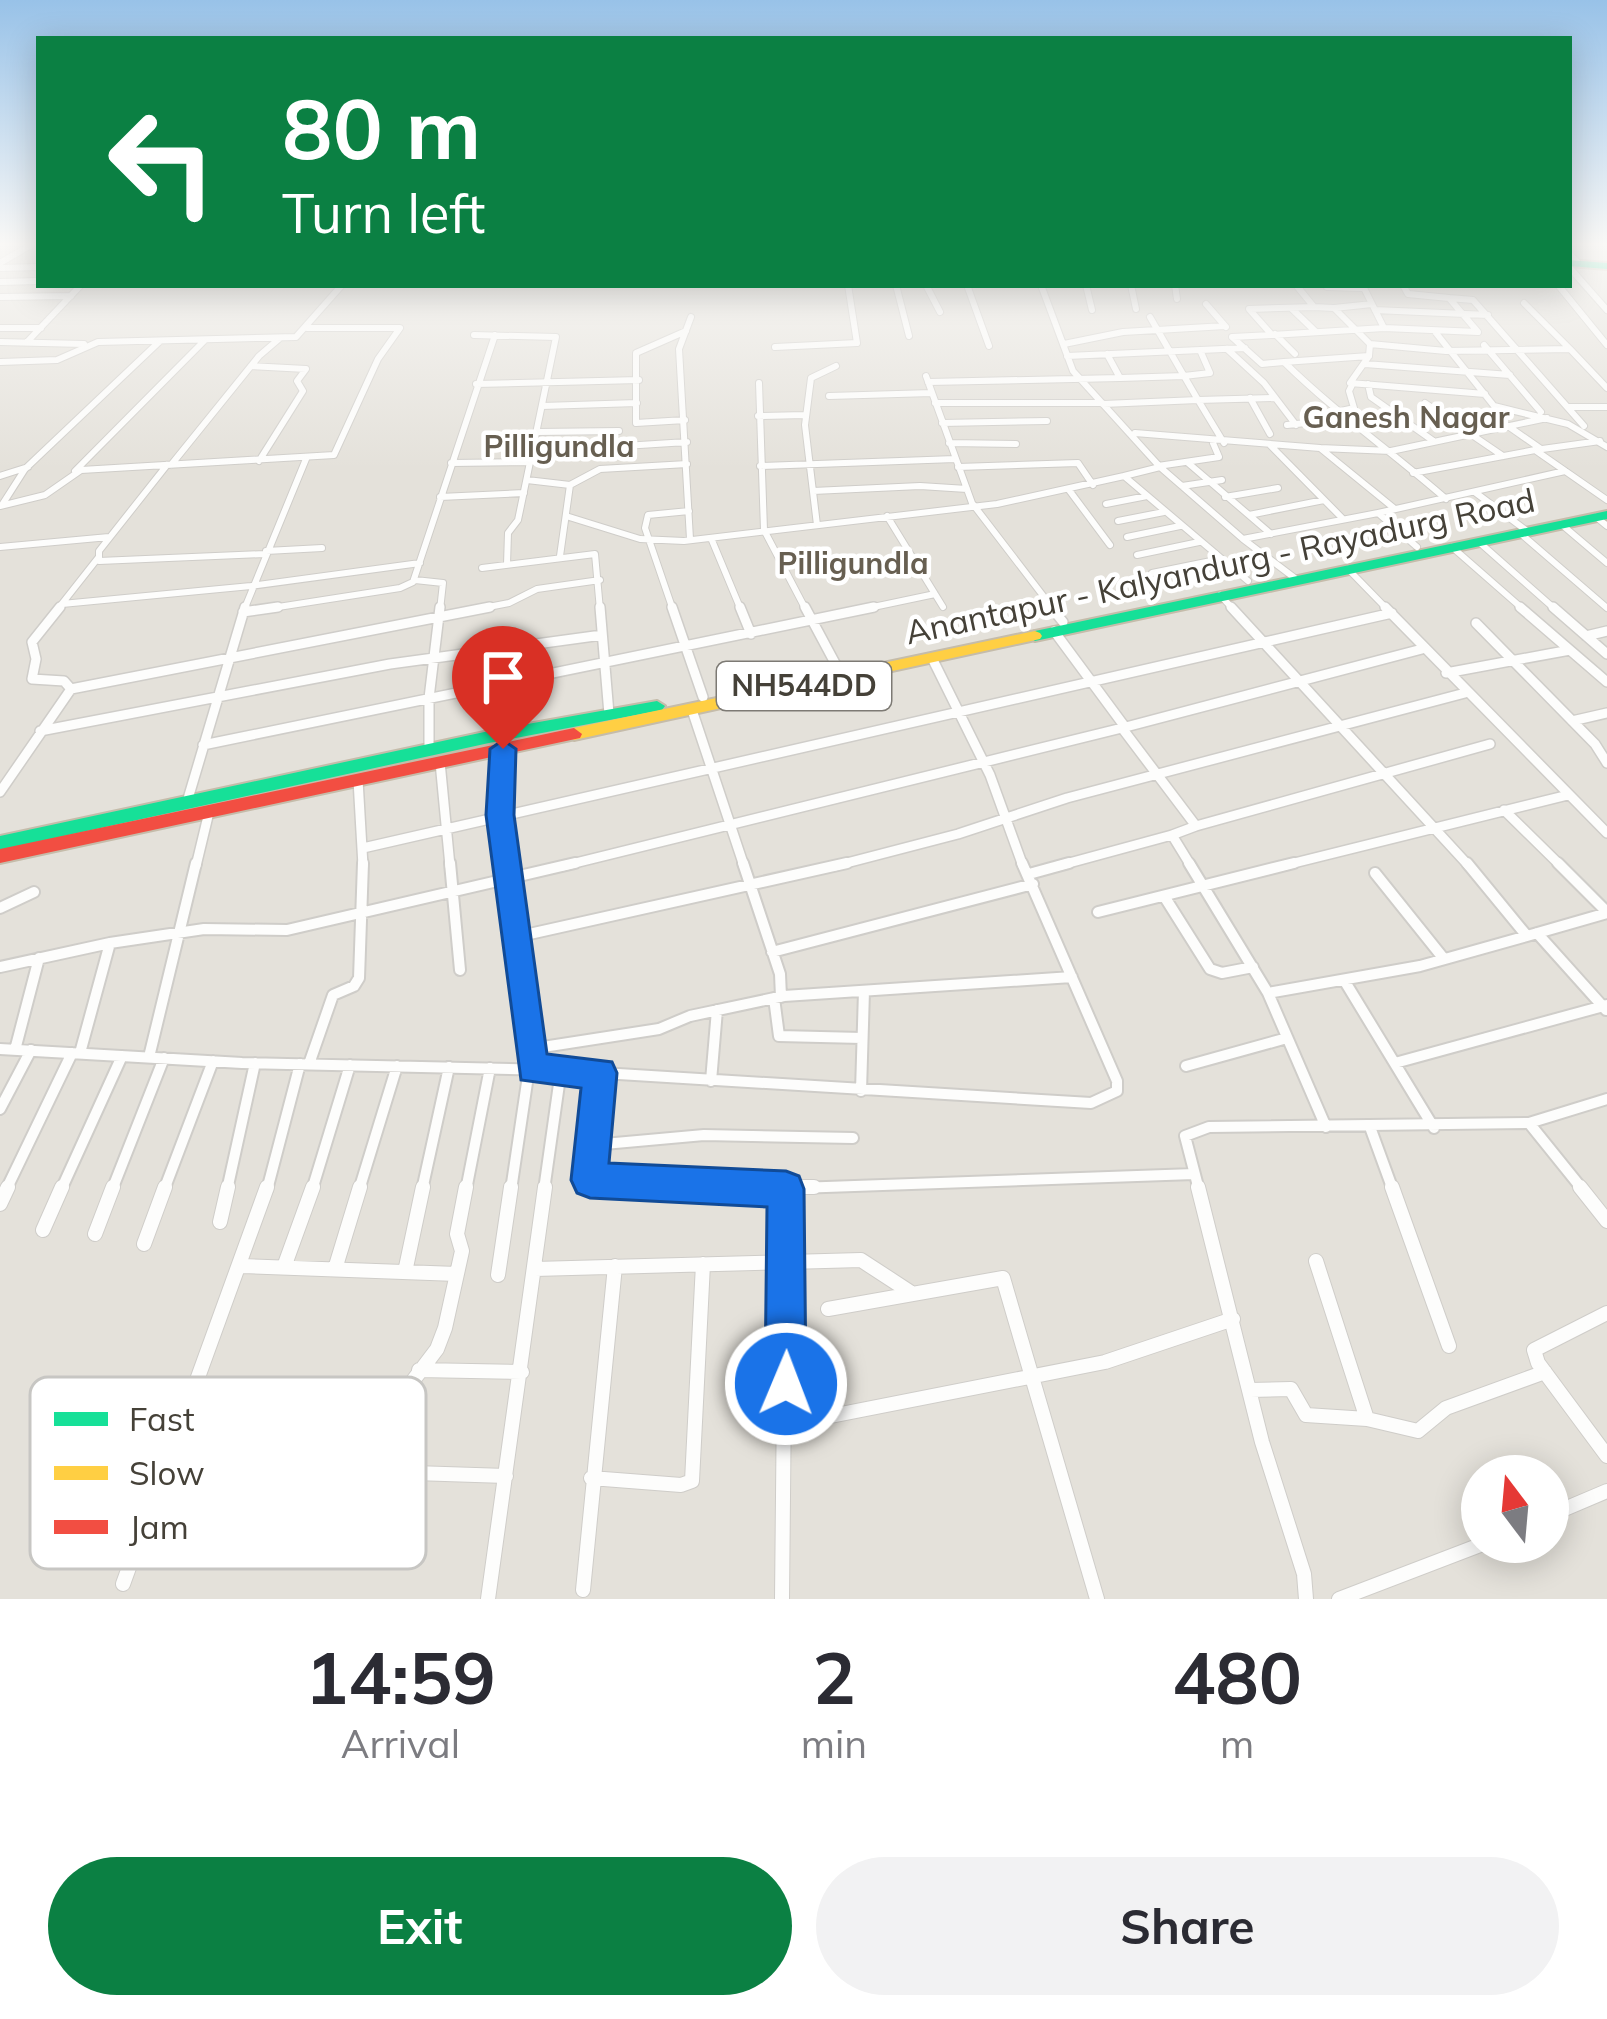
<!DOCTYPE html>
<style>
:root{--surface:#fff;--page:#f2f2f3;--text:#2b2b33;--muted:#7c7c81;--accent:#0b8043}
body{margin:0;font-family:Mulish,sans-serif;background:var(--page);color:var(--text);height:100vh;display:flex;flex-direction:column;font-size:45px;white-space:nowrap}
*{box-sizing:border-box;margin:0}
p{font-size:39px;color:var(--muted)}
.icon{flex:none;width:66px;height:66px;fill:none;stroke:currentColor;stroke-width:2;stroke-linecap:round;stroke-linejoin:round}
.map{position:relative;height:1599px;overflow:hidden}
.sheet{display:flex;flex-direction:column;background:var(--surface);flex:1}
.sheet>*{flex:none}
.guide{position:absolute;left:36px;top:36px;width:1536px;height:252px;border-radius:0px;box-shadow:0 6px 30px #0003;background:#0b8043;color:#fff;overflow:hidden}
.needle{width:78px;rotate:344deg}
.tools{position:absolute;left:1461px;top:1455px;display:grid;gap:24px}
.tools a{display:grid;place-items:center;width:108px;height:108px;border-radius:50%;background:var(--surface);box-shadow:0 6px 30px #0003;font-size:60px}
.pin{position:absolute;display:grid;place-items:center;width:102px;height:102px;color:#fff;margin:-123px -51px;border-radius:50% 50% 50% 0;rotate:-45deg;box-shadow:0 0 12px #0007}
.pin .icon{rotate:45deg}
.me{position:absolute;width:132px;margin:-66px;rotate:1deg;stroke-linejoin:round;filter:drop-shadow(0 0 9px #0008)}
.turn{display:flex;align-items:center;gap:42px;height:252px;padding:0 48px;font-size:54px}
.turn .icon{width:156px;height:156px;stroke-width:2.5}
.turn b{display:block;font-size:84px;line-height:102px}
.eta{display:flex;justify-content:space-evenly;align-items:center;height:204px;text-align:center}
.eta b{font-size:72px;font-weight:700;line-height:84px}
.button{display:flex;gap:24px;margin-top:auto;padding:24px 48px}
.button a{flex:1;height:138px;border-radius:72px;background:var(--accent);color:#fff;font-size:48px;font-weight:700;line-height:138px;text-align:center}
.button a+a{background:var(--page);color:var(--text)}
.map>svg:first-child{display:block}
.residential{fill:#e4e1da;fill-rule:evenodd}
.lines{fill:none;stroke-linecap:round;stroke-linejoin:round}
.street-far3-casing{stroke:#cfcdc9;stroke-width:8}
.street-far2-casing{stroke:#cfcdc9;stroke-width:12}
.street-far1-casing{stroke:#cfcdc9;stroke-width:14}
.street-casing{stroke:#cfcdc9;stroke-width:16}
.fast-casing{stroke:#c5bcaa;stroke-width:4}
.slow-casing{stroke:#c5bcaa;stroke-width:4}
.jam-casing{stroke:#c5bcaa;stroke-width:4}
.street-far3{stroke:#fdfdfc;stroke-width:6}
.street-far2{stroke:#fdfdfc;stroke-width:9}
.street-far1{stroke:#fdfdfc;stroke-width:10}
.street{stroke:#fdfdfc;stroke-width:14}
.fast{fill:#16e098;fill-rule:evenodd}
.slow{fill:#ffcf43;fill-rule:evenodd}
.jam{fill:#f24e42;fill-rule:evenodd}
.route{fill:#1a73e8;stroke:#114b97;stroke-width:3}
.labels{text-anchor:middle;stroke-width:9;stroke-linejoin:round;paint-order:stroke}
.far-neighbourhood-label{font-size:30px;font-weight:bold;fill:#675f51;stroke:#fff}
.shield{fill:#fff;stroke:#7d7a74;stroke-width:3}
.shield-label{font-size:30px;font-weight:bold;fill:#454138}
.street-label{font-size:33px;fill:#454138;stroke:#fff}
.key{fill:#fff;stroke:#c7c6c3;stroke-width:3}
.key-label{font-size:33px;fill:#454138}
</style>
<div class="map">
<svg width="1607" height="1599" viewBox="0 0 1607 1599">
<rect width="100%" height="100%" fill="#f1efeb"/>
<!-- residential -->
<path class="residential" d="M0,245h39v40h1530v-40h38v1354h-1607zM1482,1476h66v66h-66z"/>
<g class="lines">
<!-- street-far3 casing -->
<g class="street-far3-casing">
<path id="street-far3" d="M1569,253l9,10
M0,263l31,-18
M1569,267l38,43
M0,268l39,-1
M0,282l39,-1
M896,285l13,51
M926,285l14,27
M967,285l22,61
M1041,285l32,86 87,96 83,72 135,-26
M1086,285l6,25
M1131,285l5,24
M1175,285l2,14
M1296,285l18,22 20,1 36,36 -1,12 -19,27 135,11
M1558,285l49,60
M1327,287l37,1 -2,-3
M1364,288l20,40
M0,297l71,-1
M1449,298l24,2 111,126
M1524,303l46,46
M1206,304l20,23
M1314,307l-65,2 23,26 112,-7 94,4 -29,-34 -41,-4 -5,-9
M1291,308l25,24
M1334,308l38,-4
M1375,310l113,5
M1150,317l34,59
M0,328h41
M1436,333l58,73 74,18 39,23
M1275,334l20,20
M474,335l82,2 -38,183 -10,13 -1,31
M1272,335l-40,2 30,27 22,-2
M0,342l84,2
M27,342l54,-57
M1064,344l59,-12 102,-6
M1370,344l76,7 124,-2 37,39
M1484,345l57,67
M775,347l82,-4 -9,-58
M1227,349l37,34 32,42
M1067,356l178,-8
M1369,356l-85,6c51,50 108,90 162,137
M0,362l57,-2 41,-18 198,-5 46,-52
M1365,364l145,11
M251,366l55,3 -9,12 6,10 -44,70
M926,376l46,127 82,107
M1184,376l26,-3 -10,-23
M928,382l192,-4 -13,-24
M759,383l5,147 42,80
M476,384l163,-4
M1368,384l3,13 61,43
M829,396l103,-3
M1250,398l20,36
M1198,400l77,-2
M1198,400l26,43
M935,403h167
M1425,403l78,53
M1103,404l95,-4 -14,-24 -64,2
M542,406l95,-3
M1568,407h39
M1337,412l17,-4 -5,-17 4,-8
M758,416l47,-1
M685,420l-49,3v-70l50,-22
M942,423l105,-2
M1287,425l57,-6
M1355,426l46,-8
M1508,426l33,23
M537,432l82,-1
M1135,433l185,15
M1600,441l-65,9 72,50
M949,443l67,1
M1270,445l73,74
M608,447l79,-5
M1187,462l84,72
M451,463l80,-1
M167,465l-68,86v10l165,-7
M171,465l88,-109 21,-18
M760,466l195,-7
M1158,466l61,-9 -6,-14
M958,467l120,-4 15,22
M1160,467l-36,9 124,105
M75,471l130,-131
M1413,473l122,-23
M0,476l28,-9
M527,480l43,5 -10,71
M570,485l30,-16 87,-5
M1182,486l40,-6
M1069,490l41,55
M813,491l107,-5 47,3
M1476,493l51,38
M440,497l84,-4
M1225,497l53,-9
M1106,504l41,-8
M2,505l23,-36 135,-128
M0,506l45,-11 36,-25 253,-15 44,-96 22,-31h-93
M1395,509l-75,-61 71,3 156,-33
M1249,515l75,-15
M566,516l74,23 44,2 313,-37 127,-28
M887,516l56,91
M1596,517l11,9
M1118,521l46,-9
M1561,524l46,39
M817,525l-12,-100 6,-47 25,-12
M1520,533l87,75
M1127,537l53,-11
M711,538l30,72
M690,539l-11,-190 12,-32
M1243,539l53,40
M1479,542l77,68
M0,547l109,-10
M1417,547l-39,-34 187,-42
M1452,547l72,63
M266,551l56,-3
M1137,555l62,-13
M482,568l113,-14 5,56
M1348,569l40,41
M1152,573l69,-14
M415,580l28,3 -3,27
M1220,595l14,15
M62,604l189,-18 169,-23
M57,610l41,-52
M244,610l62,-151
M259,610l141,-22 13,-6 82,-247
M473,610l36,-7 28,-14 63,-9
M673,610l-28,-82 3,-13 41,-4
M859,610l76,-16"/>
</g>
<!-- street-far2 casing -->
<g class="street-far2-casing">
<path id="street-far2" d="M60,607l-28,35 4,17 -4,20 32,2 7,8
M600,607l9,107
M672,607l31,90
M740,607l11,27
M805,607l38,71
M1051,607l12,15
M1231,607l238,259
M1385,607l222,226
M1520,607l87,75
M1553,607l54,47
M243,612l35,-5
M1476,623l119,121 12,19
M1054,631l71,96
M1586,636l21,-5
M932,658l58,117 33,91
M1446,673l124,-23
M692,710l52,156
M1572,721l35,-8
M40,731l350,-67 212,-29
M203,745l671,-138
M503,749l-3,66 7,51
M429,750v-52l11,-91
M440,762l10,104
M358,780l5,86
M0,792l71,-103 419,-82
M187,802l58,-195
M1504,810l57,56
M1196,826l294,-82
M363,848l1029,-235
M196,866l13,-54
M563,866l559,-138
M835,866l123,-32 109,-36 398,-105
M1058,866l114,-31
M1191,866l-19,-31 24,-9 -74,-98 300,-79
M1282,866l286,-71"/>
</g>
<!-- street-far1 casing -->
<g class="street-far1-casing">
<path id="street-far1" d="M450,863l10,107
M506,863l27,206
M743,863l37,111 1,23
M1189,863l79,130
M1467,863l60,73 80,-23
M1558,863l49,49
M1375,873l69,86
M1029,874l40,-11
M1164,896l46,73 12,4 31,-6
M0,908l34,-16
M1098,912l196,-49
M1537,933l69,77
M516,937l331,-74
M110,943l94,-14 83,1 288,-67
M772,952l261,-68
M0,967l110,-24 -30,110
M1344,980l90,148
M774,998l5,38 83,2
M0,1049l242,14 312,7 537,33 26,-12v-10l-95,-218
M530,1049l129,-20 31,-13 94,-20 288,-19
M15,1050l24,-92
M149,1057l47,-194
M1395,1063l212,-58
M309,1064l24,-69 21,-9 5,-8 4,-115
M1186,1066l101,-28
M600,1073l-11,107 154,10 451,-16
M711,1081l6,-71
M861,1091l3,-100
M0,1109l31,-59
M1326,1127l-58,-134 152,-27 107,-30
M1370,1127l23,63
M593,1145l111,-10 149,3
M6,1190l66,-137
M61,1190l61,-134
M112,1190l52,-132
M164,1190l49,-129
M227,1190l28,-127
M267,1190l33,-126
M312,1190l38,-125
M359,1190l38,-124
M422,1190l27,-123
M466,1190l24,-122
M511,1190l18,-121
M544,1190l17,-120
M1199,1190l-14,-54 24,-9 320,-4
M1583,1190l-54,-67 78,-24"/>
</g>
<!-- street casing -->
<g class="street-casing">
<path id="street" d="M704,1187h110
M1198,1187l64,255 42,132 2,25
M1392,1187l57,159
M1580,1187l27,34
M0,1204l8,-17
M220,1222l8,-35
M43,1230l19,-43
M95,1234l18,-47
M144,1244l21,-57
M1316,1261l51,158
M243,1266l214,8
M284,1267l29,-80
M335,1269l25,-82
M535,1269l326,-9 49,32
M405,1272l18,-85
M498,1275l13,-88
M828,1309l175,-31 94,321
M1607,1313l-73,37 4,13 69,93
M419,1370l103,2
M1250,1390l41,-1 15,26 61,4 51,12 28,-23 99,-36
M785,1425l320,-63 128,-43
M168,1465l338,11
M388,1472l21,-86 28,-37 8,-21 17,-77 -5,-17 9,-47
M591,1478l90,7 11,-4 11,-217
M1548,1516l59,-25
M123,1584l144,-397
M583,1590l32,-324
M488,1599l57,-412
M782,1599l4,-410
M1339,1599l149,-57"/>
</g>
<!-- fast casing -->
<g class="fast-casing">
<path id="fast" d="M1569,260l38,3v6l-38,-3z
M1607,511v8l-572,122 -7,-5 7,-5z
M657,701l8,5 -3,4 -173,33 -489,107v-14l489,-105z"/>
</g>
<!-- slow casing -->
<g class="slow-casing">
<path id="slow" d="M1035,631l5,2 2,3 -2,3 -466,101 -8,-6 8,-6z"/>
</g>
<!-- jam casing -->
<g class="jam-casing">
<path id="jam" d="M574,728l8,6 -2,4 -580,125v-14z"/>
</g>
<!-- street-far3 -->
<use href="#street-far3" class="street-far3"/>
<!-- street-far2 -->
<use href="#street-far2" class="street-far2"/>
<!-- street-far1 -->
<use href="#street-far1" class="street-far1"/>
<!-- street -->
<use href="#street" class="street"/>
<!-- fast -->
<use href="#fast" class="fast"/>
<!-- slow -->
<use href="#slow" class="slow"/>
<!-- jam -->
<use href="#jam" class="jam"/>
</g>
<!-- sky -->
<linearGradient id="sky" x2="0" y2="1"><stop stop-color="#98c2e8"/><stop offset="0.52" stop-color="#f9f8f6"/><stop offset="1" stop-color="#f9f8f6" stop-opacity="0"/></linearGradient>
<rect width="1607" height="469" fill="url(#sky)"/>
<!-- route -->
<path class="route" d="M503,740l13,9 -2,66 33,239 65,8 5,11 -8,90 177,8 13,5 5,13 2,195 -6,15 -14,6 -15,-6 -6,-15 2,-177 -177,-9 -13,-5 -6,-13 10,-92 -60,-8 -35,-265 4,-66z"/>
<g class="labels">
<!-- far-neighbourhood labels -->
<g class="far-neighbourhood-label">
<text x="1406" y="428">Ganesh Nagar</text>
<text x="559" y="457">Pilligundla</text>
<text x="853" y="574">Pilligundla</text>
</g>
<!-- shield labels -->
<rect class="shield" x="717" y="662" width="174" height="48" rx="9"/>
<g class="shield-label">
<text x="804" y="696">NH544DD</text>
</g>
<!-- street labels -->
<g class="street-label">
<text transform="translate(1220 566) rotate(-12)" y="12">Anantapur - Kalyandurg - Rayadurg Road</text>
</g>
</g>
<!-- legend -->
<rect x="30" y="1377" width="396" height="192" rx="18" class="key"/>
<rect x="54" y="1412" width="54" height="14" fill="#16e098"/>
<rect x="54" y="1466" width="54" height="14" fill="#ffcf43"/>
<rect x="54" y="1520" width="54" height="14" fill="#f24e42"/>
<g class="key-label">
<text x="129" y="1431">Fast</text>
<text x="129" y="1485">Slow</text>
<text x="129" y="1539">Jam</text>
</g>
</svg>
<div class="tools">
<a><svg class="needle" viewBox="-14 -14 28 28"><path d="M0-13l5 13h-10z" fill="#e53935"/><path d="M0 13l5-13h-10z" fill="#7c7c81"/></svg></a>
</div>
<div class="pin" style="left:503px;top:749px;background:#d93025"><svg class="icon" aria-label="arrive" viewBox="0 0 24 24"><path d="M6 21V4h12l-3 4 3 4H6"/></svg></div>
<svg class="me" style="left:786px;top:1384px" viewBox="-20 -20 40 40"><circle r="17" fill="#1a73e8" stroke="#fff" stroke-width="3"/><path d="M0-11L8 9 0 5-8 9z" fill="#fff"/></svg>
<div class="guide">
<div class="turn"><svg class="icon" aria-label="left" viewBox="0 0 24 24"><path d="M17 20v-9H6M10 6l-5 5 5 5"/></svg><div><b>80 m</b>Turn left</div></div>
</div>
</div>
<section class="sheet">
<div class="eta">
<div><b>14:59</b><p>Arrival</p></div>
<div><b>2</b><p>min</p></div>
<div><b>480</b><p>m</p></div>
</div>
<div class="button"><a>Exit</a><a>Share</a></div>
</section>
